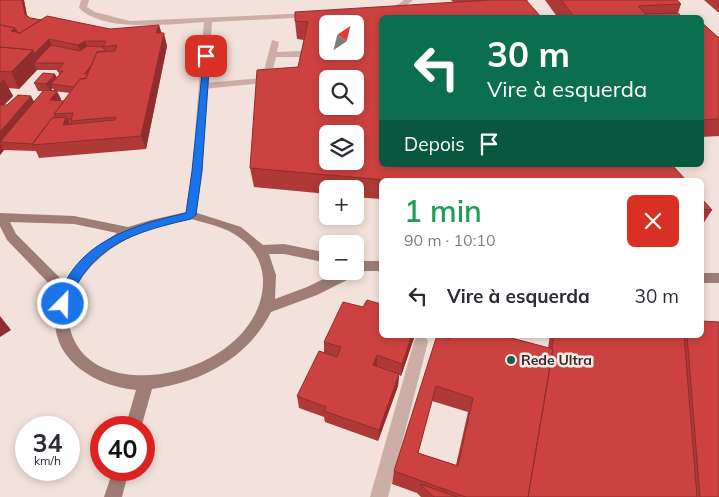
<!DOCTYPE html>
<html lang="pt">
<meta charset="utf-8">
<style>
:root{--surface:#fff;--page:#f7f7f7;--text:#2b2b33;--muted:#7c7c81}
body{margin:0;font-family:Mulish,sans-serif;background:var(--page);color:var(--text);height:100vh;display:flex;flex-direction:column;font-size:19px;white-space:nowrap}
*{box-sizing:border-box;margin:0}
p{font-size:16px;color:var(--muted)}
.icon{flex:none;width:28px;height:28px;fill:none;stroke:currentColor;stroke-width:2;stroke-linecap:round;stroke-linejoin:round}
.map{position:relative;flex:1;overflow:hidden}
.sheet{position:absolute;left:379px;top:178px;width:325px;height:160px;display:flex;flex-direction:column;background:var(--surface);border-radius:8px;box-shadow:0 2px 8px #0003}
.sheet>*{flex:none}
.guide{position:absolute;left:379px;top:15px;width:325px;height:152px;border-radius:8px;box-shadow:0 2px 8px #0003;background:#0b6e4f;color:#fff;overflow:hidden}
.needle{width:32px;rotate:35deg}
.buttons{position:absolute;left:319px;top:15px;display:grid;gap:10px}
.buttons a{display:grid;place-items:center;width:45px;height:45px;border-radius:8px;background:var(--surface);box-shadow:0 2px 8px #0003;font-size:25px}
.speed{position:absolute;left:15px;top:416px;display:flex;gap:10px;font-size:25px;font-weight:700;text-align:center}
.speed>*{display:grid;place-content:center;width:65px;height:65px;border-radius:50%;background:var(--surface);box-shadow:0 2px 8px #0003;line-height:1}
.speed small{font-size:12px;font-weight:400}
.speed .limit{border:8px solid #d22;background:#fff;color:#111}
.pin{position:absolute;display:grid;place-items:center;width:42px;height:42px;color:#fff;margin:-21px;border-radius:10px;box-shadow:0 2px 8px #0006}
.me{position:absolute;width:55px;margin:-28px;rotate:23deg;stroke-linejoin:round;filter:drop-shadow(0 0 4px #0008)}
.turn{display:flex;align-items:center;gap:18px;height:105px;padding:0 25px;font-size:22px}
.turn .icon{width:65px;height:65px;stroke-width:2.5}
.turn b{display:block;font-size:35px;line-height:42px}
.then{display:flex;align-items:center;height:48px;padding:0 25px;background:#0003;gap:10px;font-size:19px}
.round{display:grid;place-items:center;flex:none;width:52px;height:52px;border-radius:8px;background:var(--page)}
.overview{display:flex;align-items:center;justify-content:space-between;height:85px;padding:0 25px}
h1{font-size:30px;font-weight:600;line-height:38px;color:#1e9e55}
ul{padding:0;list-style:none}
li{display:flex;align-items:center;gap:15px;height:65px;padding:0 25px}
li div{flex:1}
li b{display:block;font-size:19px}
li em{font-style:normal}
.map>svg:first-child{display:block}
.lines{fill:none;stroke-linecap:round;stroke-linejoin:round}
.lane{fill:#ccaea6;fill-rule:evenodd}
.street{fill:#ccaea6;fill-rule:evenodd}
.secondary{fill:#9f7d77;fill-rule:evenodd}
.wall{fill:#af3937;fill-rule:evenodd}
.shaded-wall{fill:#8f2e2d}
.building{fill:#cc4240;stroke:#8f2e2d;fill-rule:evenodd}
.route{fill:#1a73e8;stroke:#114b97}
.poi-dot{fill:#1b5b50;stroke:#faede7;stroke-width:2}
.labels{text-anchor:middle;stroke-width:5;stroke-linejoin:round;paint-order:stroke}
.poi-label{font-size:14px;font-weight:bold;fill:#372927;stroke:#faede7;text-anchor:start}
</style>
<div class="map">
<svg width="719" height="497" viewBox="0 0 719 497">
<rect width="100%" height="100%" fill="#f3e2db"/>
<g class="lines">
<!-- lane -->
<path class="lane" d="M272,40l7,2 -2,10 24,-1 4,3 -4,3h-25l-5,20 4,1v4l-71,7 -5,-3 5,-3 58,-5z"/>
<!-- street -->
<path class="street" d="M81,0h8l-2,7 8,5 35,9 182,-8 4,2 -4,2 -100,5 -10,149 -7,47 -4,1 -6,-4 7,-44 12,-149c-33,2 -100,11 -125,-14z
M404,0h9l-9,8 -17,3 -4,-2 16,-5z
M421,336l5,2 2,4 -40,155h-18l44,-155 2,-4z"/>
<!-- secondary -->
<path class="secondary" d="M191,211l50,16 22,18 21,-1 44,9v10l-44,-9h-15l7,21 -1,24 32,-12 33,-16h15v-10h26v10h-23l-1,4 -40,20 -46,17c-23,46 -69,70 -119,77l-11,39h-16l11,-38c-49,-5 -97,-40 -76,-95l-53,-55 -7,-14v-13l74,3 54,11 23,-7zM191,219c17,5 35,8 49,19 14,10 22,24 23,41 2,71 -98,113 -157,90 -35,-14 -47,-52 -29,-84 10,-17 26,-32 43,-42 22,-14 46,-18 71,-24zM10,222l64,2 43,9 -31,23 -21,27 -49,-49z
M701,273h18v10h-18z
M113,470h16l-7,27h-18z"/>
</g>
<!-- wall -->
<path class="wall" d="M0,0h24l3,16 3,2 80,11 52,4 5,13 -21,103 -107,9 -3,-7 -32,-1 -4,5zM37,70h21l1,5 -2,2 -23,6 4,8h5l-9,11 -30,3 9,-9 -5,-8 11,1zM53,88l1,3 16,2 -6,8h-4l1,-2 -11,-8z
M451,0h77l-147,180v19l-26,-2v-8h-27v5l-74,-7 -4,-19 48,-101 6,-27 -7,-1 -2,-18 158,-19z
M545,0h132l4,4 -3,9 5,5h-125z
M704,0h15v13z
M701,22l18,16v98l-18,1z
M701,198l11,12 -11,17z
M381,335h34l-14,41 -2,-1 -1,11 -20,55 -53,-19 -1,-5 -25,-9 -2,-12 27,-43v-11z
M550,335h151l18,162h-298l-4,-4 -25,-9 2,-13 56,-132 98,9zM432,401l36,11 -12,53 -38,-12z"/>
<!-- shaded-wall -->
<path class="shaded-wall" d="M0,0h24l4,21z
M159,25l4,12 1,-4 3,13 -21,103 -5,-13 15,-103z
M15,28l5,11 -9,-8z
M49,39l6,13 -16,11 -5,-9z
M85,41l5,12 -7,5 -5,-13z
M33,50l6,13h-5l3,7 -18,19 -8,-17z
M99,58l-19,36 4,-20z
M55,74l4,7 -8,3 2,4 -3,3 -4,-7z
M4,79l9,17 -13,13v-26z
M57,91l4,8 -7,9 -4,-8z
M31,96l7,13 -38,33v-10z
M66,117l7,13 -10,-5z
M0,143l4,7 -4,5z
M0,316l11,14 -11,7z
M412,335h3l-14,41 1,-12z
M377,355v13l-4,-3z
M399,374l-1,12 -20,55 1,-11z"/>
<!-- building -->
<path class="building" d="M0,0h22l3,14 5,4 11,2 -21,13h-2l-3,-5 -15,-3z
M490,0h36l16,18h-161v147h291l14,15h-301l-135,-12 7,-98 41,-3 10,-45 -13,-1v-9zM328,24h27v27h-27zM328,79h27v27h-27zM328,134h27v27h-27z
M561,0h116l4,4 -43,2 11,12h-74z
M678,13l5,5h-34l-3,-4z
M47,16l63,13 49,-4 -3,8h8l-23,103 -109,9 20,-27 14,-1 -3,8 52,-5 1,-3 -45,4 2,-8 -19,1 26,-35 6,-1 11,-26 18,-1 2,-6 -14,2 3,-6h-21l-7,4 -29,-6 -15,15 -1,-4 -33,-3v-22l15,3 -4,3 9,2z
M701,22l18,16v81l-18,1z
M51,45l29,6 7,-5 16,1 2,4 -8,1 -6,14 -7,8h4l-1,2 -2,3h-5l-6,8 -23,-3 12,-13h-6l7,-8h-30z
M0,47l33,3 -22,22 -11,-1z
M43,73l12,1 -9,10 -12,-1z
M44,90l13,1 -7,9 14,1 -10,13 2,3 -4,1 -20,26 -32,-2z
M18,95l13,1 -31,36v-27h7z
M68,119h3v2l1,3h-3v-1z
M701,198l11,12 -11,-1z
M367,300l14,4v31h31l-10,29 -25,-9 -4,10 26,9 -20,56 -55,-19 2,-4 -29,-11 22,-45 18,6 4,-10 -17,-5 19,-40 20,5z
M701,321l18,1v175h-19l-13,-162h14z
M437,335l13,4 1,-4h49l53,14 -25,148h-62l-72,-26zM436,386l37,12 -15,68 -40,-13z
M554,335h130l13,162h-169l25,-148h-1z
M420,484l37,13h-23z"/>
<!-- route -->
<path class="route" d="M204,54l6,2 -8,115 -6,44 -5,4c-39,9 -81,19 -106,53 -9,11 -11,24 -17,35h-9l-2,-3c15,-61 75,-79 129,-91l6,-42z"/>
<!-- markers -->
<circle class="poi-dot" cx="511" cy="360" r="5"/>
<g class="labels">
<!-- poi labels -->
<g class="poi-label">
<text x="521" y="365">Rede Ultra</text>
</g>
</g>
</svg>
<div class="buttons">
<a><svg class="needle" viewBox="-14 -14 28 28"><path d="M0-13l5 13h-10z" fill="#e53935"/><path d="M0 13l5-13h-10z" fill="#7c7c81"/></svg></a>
<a><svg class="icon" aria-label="search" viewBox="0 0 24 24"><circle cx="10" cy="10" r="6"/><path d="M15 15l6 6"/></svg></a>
<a><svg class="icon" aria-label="layers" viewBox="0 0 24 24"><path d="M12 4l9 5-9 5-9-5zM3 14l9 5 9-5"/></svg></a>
<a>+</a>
<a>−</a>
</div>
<div class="speed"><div>34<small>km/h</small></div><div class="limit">40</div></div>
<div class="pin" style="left:206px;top:56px;background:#d93025"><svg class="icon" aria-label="arrive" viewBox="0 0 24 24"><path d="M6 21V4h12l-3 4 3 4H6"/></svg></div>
<svg class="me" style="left:63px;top:304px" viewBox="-20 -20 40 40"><circle r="17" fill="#1a73e8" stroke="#fff" stroke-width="3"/><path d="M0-11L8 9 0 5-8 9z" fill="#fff"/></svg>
<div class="guide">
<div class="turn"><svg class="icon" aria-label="left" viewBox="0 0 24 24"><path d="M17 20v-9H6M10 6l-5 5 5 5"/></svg><div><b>30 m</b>Vire à esquerda</div></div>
<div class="then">Depois<svg class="icon" aria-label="arrive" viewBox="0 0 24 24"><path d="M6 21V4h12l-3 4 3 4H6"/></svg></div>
</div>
<section class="sheet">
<div class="overview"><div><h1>1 min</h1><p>90 m · 10:10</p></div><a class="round" style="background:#d93025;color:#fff"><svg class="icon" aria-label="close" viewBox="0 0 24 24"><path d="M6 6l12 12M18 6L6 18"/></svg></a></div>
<ul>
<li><svg class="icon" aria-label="left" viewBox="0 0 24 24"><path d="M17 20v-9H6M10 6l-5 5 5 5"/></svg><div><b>Vire à esquerda</b></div><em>30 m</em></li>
</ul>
</section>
</div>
